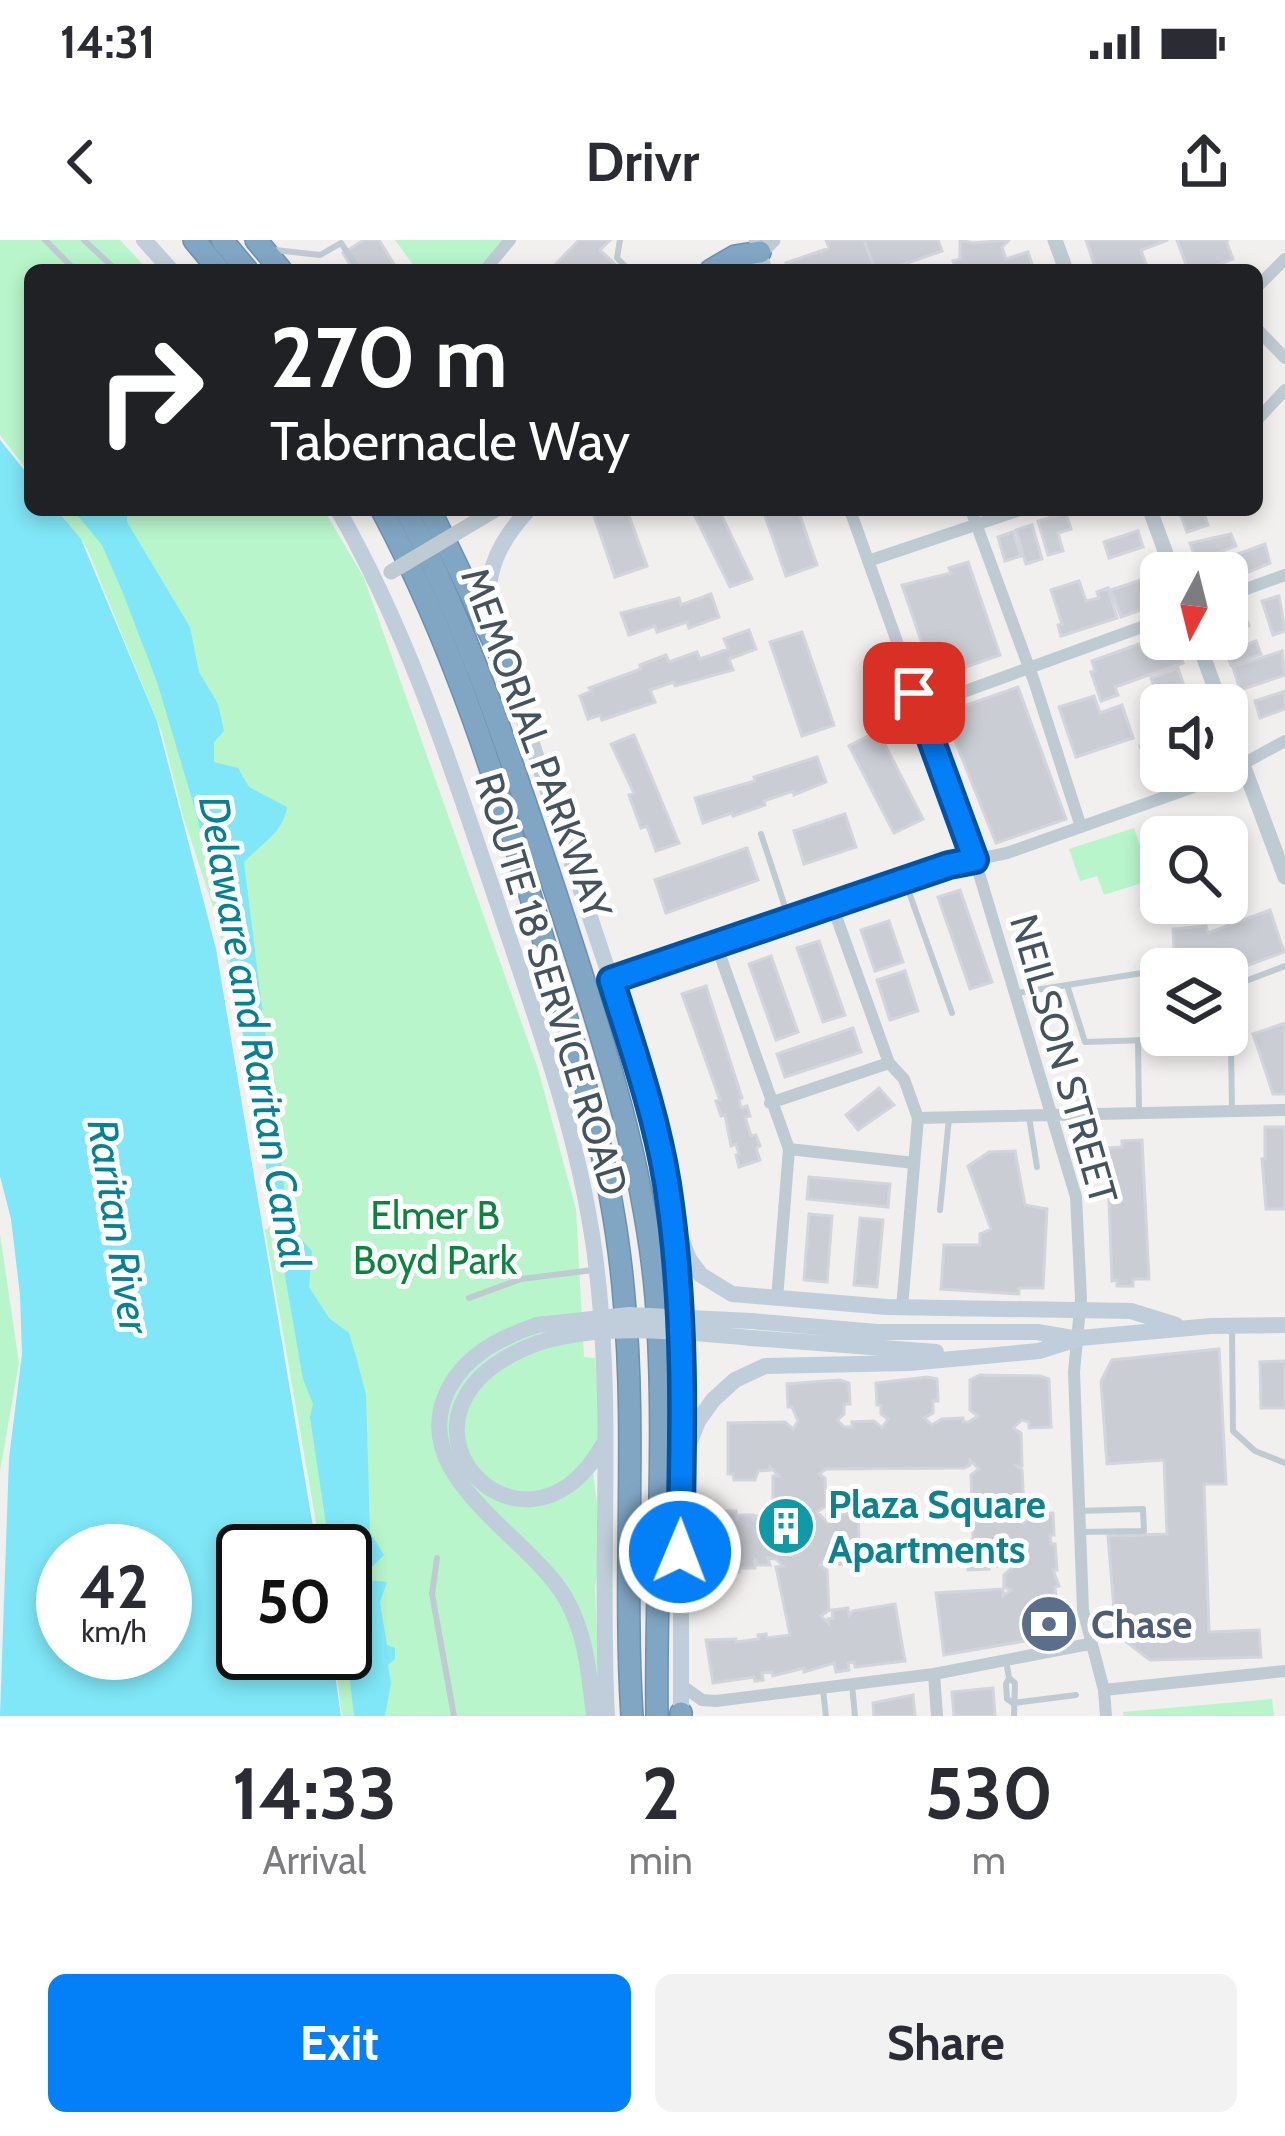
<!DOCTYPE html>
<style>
:root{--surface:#fff;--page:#f2f2f3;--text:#2b2b33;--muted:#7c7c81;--accent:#0380f8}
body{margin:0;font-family:Cabin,sans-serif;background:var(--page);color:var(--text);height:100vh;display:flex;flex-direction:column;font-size:45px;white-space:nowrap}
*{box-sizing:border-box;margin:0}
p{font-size:39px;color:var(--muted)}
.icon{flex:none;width:66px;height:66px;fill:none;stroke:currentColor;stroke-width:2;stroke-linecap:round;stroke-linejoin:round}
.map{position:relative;height:1476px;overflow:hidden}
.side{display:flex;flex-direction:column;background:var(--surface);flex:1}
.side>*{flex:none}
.banner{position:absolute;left:24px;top:24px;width:1239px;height:252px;border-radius:18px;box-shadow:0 6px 18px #0003;background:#202124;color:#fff;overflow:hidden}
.needle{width:78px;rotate:187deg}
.buttons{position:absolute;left:1140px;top:312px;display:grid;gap:24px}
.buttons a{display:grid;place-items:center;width:108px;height:108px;border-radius:18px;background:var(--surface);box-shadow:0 6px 18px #0003;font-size:60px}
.speed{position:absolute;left:36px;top:1284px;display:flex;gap:24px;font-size:60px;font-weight:700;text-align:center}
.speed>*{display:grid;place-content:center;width:156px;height:156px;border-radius:50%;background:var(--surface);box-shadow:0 6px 18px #0003;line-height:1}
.speed small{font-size:30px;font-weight:400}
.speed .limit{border:6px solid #111;border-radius:18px;background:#fff;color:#111}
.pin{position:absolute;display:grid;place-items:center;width:102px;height:102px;color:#fff;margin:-51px;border-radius:24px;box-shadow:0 6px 18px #0006}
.me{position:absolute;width:132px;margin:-66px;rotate:1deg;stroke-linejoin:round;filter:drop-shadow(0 0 9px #0008)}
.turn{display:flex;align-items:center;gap:42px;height:252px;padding:0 48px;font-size:54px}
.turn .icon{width:156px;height:156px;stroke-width:2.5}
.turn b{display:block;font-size:84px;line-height:102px}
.eta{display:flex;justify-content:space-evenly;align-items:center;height:204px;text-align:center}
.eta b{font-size:72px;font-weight:700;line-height:84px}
.primary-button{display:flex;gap:24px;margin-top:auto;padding:24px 48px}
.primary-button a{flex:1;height:138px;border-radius:18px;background:var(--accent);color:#fff;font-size:48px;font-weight:700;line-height:138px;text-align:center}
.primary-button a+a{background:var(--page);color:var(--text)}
.status{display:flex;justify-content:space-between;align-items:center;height:84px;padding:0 60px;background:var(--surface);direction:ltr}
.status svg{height:33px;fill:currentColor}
header{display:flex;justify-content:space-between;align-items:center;height:156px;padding:0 48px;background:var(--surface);font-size:54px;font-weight:700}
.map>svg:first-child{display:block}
.green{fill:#b8f5cb}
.water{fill:#7fe7f7;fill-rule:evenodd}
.building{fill:#caced4;stroke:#d2d5db;stroke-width:3}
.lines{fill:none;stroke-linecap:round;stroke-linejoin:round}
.motorway-casing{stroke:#6c91b0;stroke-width:24}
.service{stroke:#becbd3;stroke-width:6}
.minor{stroke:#becbd3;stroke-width:12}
.tertiary{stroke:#becbd3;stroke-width:15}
.secondary{stroke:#bfceda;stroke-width:16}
.motorway{stroke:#80a6c4;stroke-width:21}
.tertiary-bridge{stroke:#becbd3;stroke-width:15}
.secondary-bridge{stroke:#bfceda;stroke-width:16}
.route-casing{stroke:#0253a1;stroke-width:30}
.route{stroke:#0380f8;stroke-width:21}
.labels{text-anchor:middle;stroke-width:10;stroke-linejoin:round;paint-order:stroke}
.street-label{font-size:39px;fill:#44545f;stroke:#fff}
.park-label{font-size:39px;fill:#0b843f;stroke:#fff}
.culture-label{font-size:39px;font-weight:bold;fill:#0d838f;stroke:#fff;text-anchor:start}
.service-label{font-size:39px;font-weight:bold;fill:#4e5e75;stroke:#fff;text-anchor:start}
.water-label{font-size:42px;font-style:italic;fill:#038195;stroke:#fff}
</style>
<div class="status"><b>14:31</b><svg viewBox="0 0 49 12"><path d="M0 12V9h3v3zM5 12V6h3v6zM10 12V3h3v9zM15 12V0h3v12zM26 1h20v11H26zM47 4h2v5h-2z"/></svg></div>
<header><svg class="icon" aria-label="back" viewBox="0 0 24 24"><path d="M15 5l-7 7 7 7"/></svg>Drivr<svg class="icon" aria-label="share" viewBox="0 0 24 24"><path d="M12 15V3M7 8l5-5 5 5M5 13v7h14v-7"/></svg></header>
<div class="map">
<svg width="1285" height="1476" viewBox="0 0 1285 1476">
<rect width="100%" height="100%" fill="#f2efef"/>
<!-- green -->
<path class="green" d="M0,0h120l28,30h-118v204l-30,-39z
M395,0h113l-25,30h-66z
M58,270h266l40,68 174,491 38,140 8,148 11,1 8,86 -11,20 11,86 -8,37 5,129h-258l-8,-63h11v-102h-24l-56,-321 25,-14 -76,-306 -30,-91 -22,-86 -75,-185z
M1134,588l17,52 -47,15 -7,-19 -17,5 -11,-32z
M0,994l19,129 -19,108z
M1272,1459l2,17h-150l-1,-4z"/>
<!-- water -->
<path class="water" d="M0,200l30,37v33h27l24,29 76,182 59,228 101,602h-74v102h89l9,63h-341l9,-258 13,-104 -2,-59 -9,-76 -11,-43zM63,1311h102v102h-102z
M73,270h54v12l63,105 9,45 19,32 6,27 -10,11v20l24,6 11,19 38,20c-3,25 -27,38 -43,55l45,364 23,25 -3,36 20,31 20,15 8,27 9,35 4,137 14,23 -15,15v10l18,2 -7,20 7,43 8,3v11l-7,6 3,18 -6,33h-31l-9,-77v-88h-15l-20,-134 3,-13 -10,-25 -76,-436 -30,-127 -40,-134 -34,-89 -21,-48z"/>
<!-- building -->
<path class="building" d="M364,0h15l18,29 -44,1 -10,-17z
M579,0h31l-10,10 21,20h-71z
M826,0h38l11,30h-87l-2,-7 43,-15z
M864,0h74l4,11 -55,19h-12z
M960,0l13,3 36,-3 -7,7 4,12 22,-7 6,18h-78l-3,-9 7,-2z
M1086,0h82l-27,10 7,20h-52z
M1177,0h52l-3,1 7,18 -18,7 1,4h-28z
M592,270h35l20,56 -32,11z
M692,270h27l33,69 -22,8z
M763,270h35l19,55 -31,11z
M1179,270h24l5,15 -21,7z
M1066,273l5,16 -13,4 5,18 -15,4 -10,-34z
M1032,285l10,34 -16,5 -10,-34z
M1138,291l5,16 -34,11 -5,-16z
M1013,292l8,24 -16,5 -7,-24z
M1231,294l5,12 -19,7 2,8 46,-17 5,19 -43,18v-8h-26l-11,-30z
M968,322l32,93 -66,23 -32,-93 49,-12 -2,-5z
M1150,337l10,26 -39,14 -10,-27z
M1079,341l7,20 13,-3 -2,-6 11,-4 9,30 -56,18 -3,-11 4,-1 -11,-34z
M711,354l8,23 -30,11 -2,-6 -30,10 -2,-6 -26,9 -8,-22 58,-15 2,7z
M1279,356l6,35 -12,4 -11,-34z
M1242,368l7,18 -22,6v-18z
M749,390l7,19 -27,10 4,11 -58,16 -1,-4 -24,8 5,12 -53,18 -2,-5 -12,4 -8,-23 11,-5 -2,-3 52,-19 -1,-4 26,-10 3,7 28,-10 3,7 28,-10 -4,-10z
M802,392l32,93 -32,11 -32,-94z
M1161,396l13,3 9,24 -68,24 3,8 -17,6 -10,-29 4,-1 -3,-10z
M1256,401l5,13 -30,11 -5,-13z
M1282,411l3,24 -45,15 -7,-23z
M1178,428l5,15 -27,10 -5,-15z
M1018,447l48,132 -70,24 -52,-130z
M1285,451v18l-25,9 -5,-17z
M1094,456l6,17 22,-8 11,33 -57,19 -17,-50z
M878,491l45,88 -29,14 -45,-87z
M634,495l45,108 -23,8 -9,-25 -6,2 -12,-33 5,-2 -23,-49z
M1161,499v32h22l-30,11 -13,-36z
M817,517l9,25 -32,13 -1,-4 -29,10 1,4 -32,11 -1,-3 -29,10 -8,-25 60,-17 -1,-4z
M845,574l11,33 -52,17 -10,-33z
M747,608l11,32 -92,33 -11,-33z
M960,650l32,92 -22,7 -32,-92z
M1270,670l14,42 -57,21v-4h-52l-2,-40 33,-3 2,7z
M889,681l14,41 -28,9 -14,-41z
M819,701l26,74 -22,7 -26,-74z
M771,716l27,76 -22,8 -27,-76z
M905,731l13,40 -28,9 -13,-40z
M706,746l36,112 -3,2 2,8 6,-2 3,10 -5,1 6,19 5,-1 4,11 -4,2 4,12 -21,7 -3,-12 3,-1 -3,-10 -5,2 -6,-31 -4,1 -5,-15 4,-1 -38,-106z
M1285,783v71h-12l-20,-60z
M853,788l8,24 -76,25 -8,-23z
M879,848l15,17 -36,25 -12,-15z
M1265,887h20v82h-19l-4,-50h3z
M1142,900l7,139h-16v7h-16v-6l-5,1 -5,-133 15,-1v-6z
M1015,911l10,54 22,4 -4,79h-24v6l-78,-5 3,-44h36v-11l11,-5 -23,-63 21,-14z
M809,937l81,7 -2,23 -81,-8z
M809,974l23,2 -5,66 -23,-2z
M860,978l23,2 -6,67 -23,-2z
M1219,1109l7,135h-22l5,148 50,-2 2,27 -111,3 -34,-26 -8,-98 59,-2 -3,-74 -57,4 -6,-83 11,-21z
M1285,1121v47h-24l-1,-46z
M980,1135l60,1 9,3 2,48 -22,1v-6l-7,-2 -9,8 8,5 1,33h-5l5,4 2,39h-6l1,8 4,6 10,-9 20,-1 1,22h-4l1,9h4l2,26h-4l6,16 -4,1 4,48 -115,20 -8,-62 67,-4v7l8,-6 -7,-3v-12l8,-7 -9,-8h-7v6l-8,-3 1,6 -21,1 -1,-22 6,-9 -2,-64 8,-6 -9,-9v5l-6,3 -138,1 -7,5 6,4 1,28 -9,6 10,10v-7l31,-2 2,50 -32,2v-9l-8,9 7,5 2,40 -8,6 8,8 -1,-5 5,-1 -1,-8 16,-2 1,7 4,-4 42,-7 10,57 -50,6 -1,-5 -6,1 1,7 -13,2 -2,-9 -30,9v-4l-31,8 -1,-4 -10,1 1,7 -8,1 -1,-4 -41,6 -7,-43 30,-1v3l23,-3 -1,-4 8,-1 1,4 23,-3 -14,-68 7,-1 -7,-7 -8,-1 2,7h-12l-3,-5v8h-16v4h-19v-7h-7l3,-35h-3l-1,-11h5l-1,-8h20l1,8 3,-4h13v6l2,-5h13l4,7 10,-9 -9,-5v-33h6l-9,-9v3l-12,1 -3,9h-21l-1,-6h-5v-51l57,-1 8,7 5,-8 -6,-14h-4l-1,-23 53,-4 9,3 1,21h-6v10l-7,6 7,7h8v-5l22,-1 8,7 6,-9 -7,-5v-9h-4l-1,-22 51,-6 10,2 1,22h-5v12l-9,5 8,7 10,-6 21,-1v4h6l9,-6 -8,-6v-30z
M993,1448l2,28h-41l-2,-24z
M913,1455l2,21h-41l-1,-13z"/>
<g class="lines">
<!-- motorway casing -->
<g class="motorway-casing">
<path id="motorway" d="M194,0l25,30
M222,0l25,30
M256,0l25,30
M711,30l24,-14 25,-4
M382,270c72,135 117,278 160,425 36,119 72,238 82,363 13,139 -1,279 8,418
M406,270c65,125 108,257 152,390 42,130 86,260 98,397 11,139 -1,280 1,419
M430,270l74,153
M681,1473v3"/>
</g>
<!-- service -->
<path class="service" d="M45,0l30,30
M84,0l32,30
M620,0l-3,18 12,12
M275,10l45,5 21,-12 18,27
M761,594l28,85
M905,641l47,132
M1167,729l8,-1
M1067,745l18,57 95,-3 3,-4
M1227,748l58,-22
M1017,753l144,-23
M1138,800l1,70
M1231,807l1,64
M1029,877l8,50
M940,970l9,-92
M469,1058l52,-19 72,-9
M1232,1089l1,102 22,20 30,12
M1079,1271l64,-2 1,22 -64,1
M437,1318l-5,36 22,122
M1006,1420l3,18 6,5 -1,33
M1009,1438l-3,6 1,15 6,4
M852,1445l3,31
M823,1450l3,26
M1013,1463l63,-8"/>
<!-- minor -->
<path class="minor" d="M755,0l12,30
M485,30l25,-30
M1257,47l28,-28
M1257,89l28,29
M1257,180l28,-30
M850,270l125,350 101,337 5,101 -7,74 9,238 21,80 2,26
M971,270l63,171 47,146
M868,321l152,-51
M1227,356l58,-21
M919,468l242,-88
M832,665l57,158 15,16 14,39 -16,190
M716,704l73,205 -12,150
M611,740l338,-115 58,-12 206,-73 72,-39
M770,863l119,-40
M918,878l367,-8
M789,909l125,14
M934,1434l3,42
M681,1445l21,15 14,1 218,-27 155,-30
M1104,1450l181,-19"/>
<!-- tertiary -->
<path class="tertiary" d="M1055,0l11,30
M743,30l30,-30
M1150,270l23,63
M1197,399l24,66
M1227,482l58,155"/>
<!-- secondary -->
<path class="secondary" d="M144,0l27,30
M338,270c71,124 114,259 160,395 40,120 85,240 99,367 17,147 2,296 10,444
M494,387c-14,-47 2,-82 34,-117
M501,411l110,329 32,106 24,101 14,179v350
M679,993l10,26 12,16 31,19 155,13 244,4 45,14
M751,1081l126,11h160l36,6
M537,1085c-35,12 -70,29 -88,63 -46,88 80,146 117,211 21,37 23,77 28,117
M751,1098l185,14
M538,1103c-180,66 -16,246 65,102
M687,1209l11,-28 15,-21 22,-20 30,-14 144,-3 130,-12 41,-13 131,-12 74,-1"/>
<!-- motorway -->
<use href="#motorway" class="motorway"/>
<!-- tertiary-bridge -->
<path class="tertiary-bridge" d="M391,332l104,-62"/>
<!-- secondary-bridge -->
<path class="secondary-bridge" d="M537,1085l92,-10 122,6
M538,1103c67,-21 144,-11 213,-5"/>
</g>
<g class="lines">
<!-- route casing -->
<g class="route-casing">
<path id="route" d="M680,1312c3,-122 6,-246 -13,-368 -11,-69 -35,-137 -56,-204l338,-115 26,-5 -61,-167"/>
</g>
<!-- route -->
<use href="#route" class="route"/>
</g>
<!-- icons -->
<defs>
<g id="building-disc" transform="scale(3)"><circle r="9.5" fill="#0f9aa8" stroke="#fff"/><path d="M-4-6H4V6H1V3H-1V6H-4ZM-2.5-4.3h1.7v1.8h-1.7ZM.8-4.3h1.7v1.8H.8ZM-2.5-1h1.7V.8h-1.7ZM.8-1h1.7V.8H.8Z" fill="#fff"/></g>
<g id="bank-disc" transform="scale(3)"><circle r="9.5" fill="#5c6f8a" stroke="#fff"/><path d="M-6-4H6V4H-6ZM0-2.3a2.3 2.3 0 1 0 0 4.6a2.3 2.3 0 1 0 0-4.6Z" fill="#fff"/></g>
</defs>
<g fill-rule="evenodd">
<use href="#building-disc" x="786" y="1286"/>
<use href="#bank-disc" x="1049" y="1384"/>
</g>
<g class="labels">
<!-- street labels -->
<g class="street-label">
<text transform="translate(537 503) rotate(70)" y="14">MEMORIAL PARKWAY</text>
<text transform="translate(552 744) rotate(73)" y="14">ROUTE 18 SERVICE ROAD</text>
<text transform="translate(1064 819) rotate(74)" y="14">NEILSON STREET</text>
</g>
<!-- park labels -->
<g class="park-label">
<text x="435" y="989">Elmer B<tspan x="435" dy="45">Boyd Park</tspan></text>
</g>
<!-- culture labels -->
<g class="culture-label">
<text x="828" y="1278">Plaza Square<tspan x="828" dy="45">Apartments</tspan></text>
</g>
<!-- service labels -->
<g class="service-label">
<text x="1091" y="1398">Chase</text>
</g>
<!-- water labels -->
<g class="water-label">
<text transform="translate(255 792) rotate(80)" y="15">Delaware and Raritan Canal</text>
<text transform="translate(119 986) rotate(81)" y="15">Raritan River</text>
</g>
</g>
</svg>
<div class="buttons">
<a><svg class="needle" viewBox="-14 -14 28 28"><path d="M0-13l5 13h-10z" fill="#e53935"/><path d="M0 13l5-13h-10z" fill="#7c7c81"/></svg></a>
<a><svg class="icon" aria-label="sound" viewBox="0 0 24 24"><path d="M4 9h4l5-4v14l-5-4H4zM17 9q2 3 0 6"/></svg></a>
<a><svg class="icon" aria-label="search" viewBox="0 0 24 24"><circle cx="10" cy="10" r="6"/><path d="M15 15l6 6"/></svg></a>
<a><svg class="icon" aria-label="layers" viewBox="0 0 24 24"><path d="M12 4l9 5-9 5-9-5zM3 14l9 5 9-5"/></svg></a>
</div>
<div class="speed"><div>42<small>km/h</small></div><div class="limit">50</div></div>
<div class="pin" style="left:914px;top:453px;background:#d93025"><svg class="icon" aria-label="arrive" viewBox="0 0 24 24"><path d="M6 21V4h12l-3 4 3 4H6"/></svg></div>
<svg class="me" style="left:680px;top:1312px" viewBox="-20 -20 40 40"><circle r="17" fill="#0380f8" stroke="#fff" stroke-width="3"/><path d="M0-11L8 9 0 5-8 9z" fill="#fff"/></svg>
<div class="banner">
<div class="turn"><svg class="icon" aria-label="right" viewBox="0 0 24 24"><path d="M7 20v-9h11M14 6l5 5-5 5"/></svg><div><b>270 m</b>Tabernacle Way</div></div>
</div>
</div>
<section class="side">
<div class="eta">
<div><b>14:33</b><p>Arrival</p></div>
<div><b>2</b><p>min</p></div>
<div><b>530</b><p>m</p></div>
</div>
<div class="primary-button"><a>Exit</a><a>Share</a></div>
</section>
